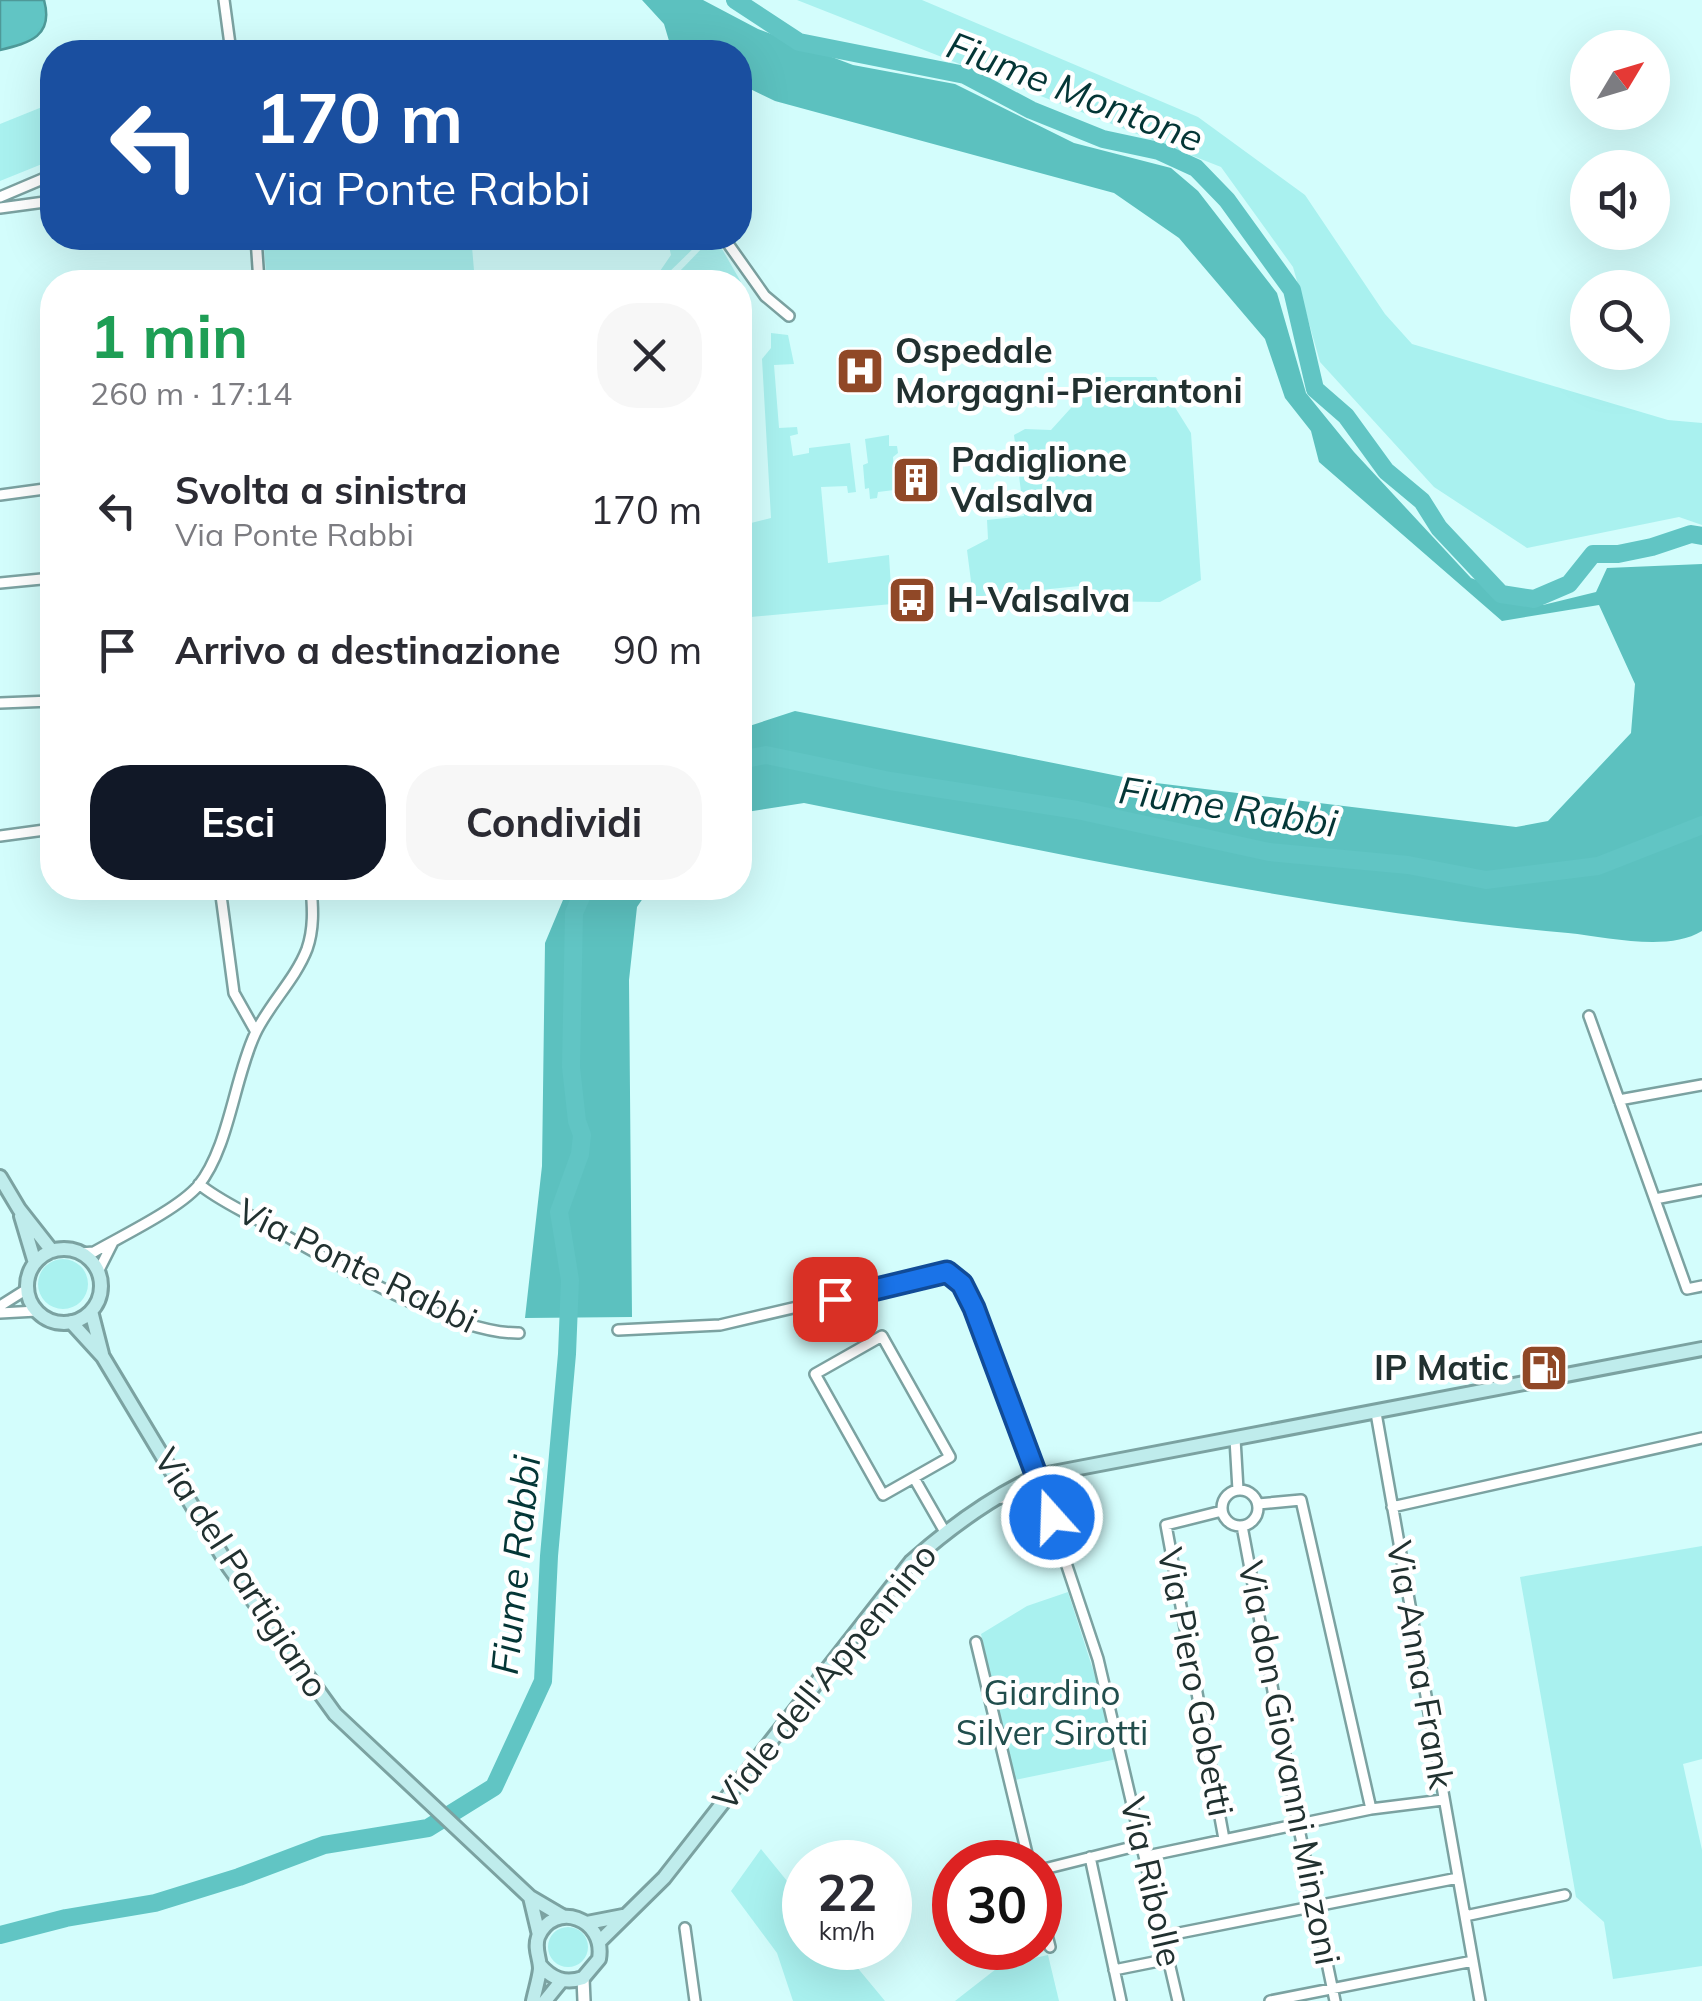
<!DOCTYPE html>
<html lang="it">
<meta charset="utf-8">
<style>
:root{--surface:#fff;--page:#f7f7f7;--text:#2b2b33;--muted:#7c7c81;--accent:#111827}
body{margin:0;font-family:Mulish,sans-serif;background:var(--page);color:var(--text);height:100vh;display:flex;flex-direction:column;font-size:38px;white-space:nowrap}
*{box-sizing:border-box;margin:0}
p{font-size:32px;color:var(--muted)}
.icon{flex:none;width:55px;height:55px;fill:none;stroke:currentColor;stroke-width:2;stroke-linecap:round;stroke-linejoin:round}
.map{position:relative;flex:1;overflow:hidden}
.panel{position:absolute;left:40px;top:270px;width:712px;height:630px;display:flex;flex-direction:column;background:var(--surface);border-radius:40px;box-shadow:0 10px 40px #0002}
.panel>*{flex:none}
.banner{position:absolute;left:40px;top:40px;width:712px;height:210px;border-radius:40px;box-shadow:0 10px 40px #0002;background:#1a4fa0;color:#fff;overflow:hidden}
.needle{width:65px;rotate:52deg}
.controls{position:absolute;left:1570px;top:30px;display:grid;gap:20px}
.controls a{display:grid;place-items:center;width:100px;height:100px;border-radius:50%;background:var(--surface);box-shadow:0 10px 40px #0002;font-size:50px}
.speed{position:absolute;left:782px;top:1840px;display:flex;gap:20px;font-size:50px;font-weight:700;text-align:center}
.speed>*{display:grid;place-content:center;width:130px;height:130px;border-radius:50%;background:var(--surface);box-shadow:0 10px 40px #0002;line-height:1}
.speed small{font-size:25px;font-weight:400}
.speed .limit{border:15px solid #d22;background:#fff;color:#111}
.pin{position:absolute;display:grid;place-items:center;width:85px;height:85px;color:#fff;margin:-42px;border-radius:20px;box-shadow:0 5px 15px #0006}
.me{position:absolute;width:110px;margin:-55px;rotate:340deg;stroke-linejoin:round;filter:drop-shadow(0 0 8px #0008)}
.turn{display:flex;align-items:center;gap:35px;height:210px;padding:0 50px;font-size:45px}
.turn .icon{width:130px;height:130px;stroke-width:2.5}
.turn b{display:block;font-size:70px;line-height:85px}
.round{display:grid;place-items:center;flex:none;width:105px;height:105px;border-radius:40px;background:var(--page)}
.overview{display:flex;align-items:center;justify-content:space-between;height:170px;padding:0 50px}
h1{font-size:60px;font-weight:700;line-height:75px;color:#1e9e55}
.cta{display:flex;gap:20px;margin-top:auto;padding:20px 50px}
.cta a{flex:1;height:115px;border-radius:40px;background:var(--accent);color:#fff;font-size:40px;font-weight:700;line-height:115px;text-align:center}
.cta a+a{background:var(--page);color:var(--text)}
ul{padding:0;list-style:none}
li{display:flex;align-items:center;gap:30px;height:140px;padding:0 50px}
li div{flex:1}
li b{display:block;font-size:38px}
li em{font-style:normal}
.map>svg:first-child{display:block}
.green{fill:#a9f1ef}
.forest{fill:#5cc1bf}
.water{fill:#61c5c4;stroke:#4e9998;stroke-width:2.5}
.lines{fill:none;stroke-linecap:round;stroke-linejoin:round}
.river{stroke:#61c5c4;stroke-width:18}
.minor-casing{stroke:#7ba2a1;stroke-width:14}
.tertiary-casing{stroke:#7ba2a1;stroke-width:16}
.secondary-casing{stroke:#7ba2a1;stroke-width:18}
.minor{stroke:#fff;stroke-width:9}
.tertiary{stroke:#fff;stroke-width:11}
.secondary{stroke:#bfecec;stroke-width:12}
.route-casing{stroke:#114b97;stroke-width:25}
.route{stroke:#1a73e8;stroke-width:18}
.labels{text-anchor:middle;stroke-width:9;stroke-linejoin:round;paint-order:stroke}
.poi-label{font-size:35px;font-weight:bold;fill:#213130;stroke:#fff;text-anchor:start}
.street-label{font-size:35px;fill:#213130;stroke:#fff}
.park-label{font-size:35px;fill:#214e4d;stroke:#fff}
.water-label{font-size:38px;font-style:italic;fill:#043636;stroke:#fff}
</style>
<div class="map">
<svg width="1702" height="2001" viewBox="0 0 1702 2001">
<rect width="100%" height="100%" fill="#d3fdfc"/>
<!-- green -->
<path class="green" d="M797,0h125l276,117 107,78 80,119 27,30 256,76 34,3v102l-23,-8 -152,31 -93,-61 -114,-125 -27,-95 -72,-100z
M52,103v57l-52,21v-57z
M263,238h275v3l-66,6 3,35h-208z
M662,238h42l-45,44h-64v-3l63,-5 13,-19 -3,-13z
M709,241l13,8 19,33 -1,1 -67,-1 5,-9z
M771,333l17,2 6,29 -20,1 5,63 18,-1 1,7 -8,2 3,20 16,-3v-5l41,-5 6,49 -8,1 -1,-7 -26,1 7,76 61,-8 3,49 -152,14 3,-93 28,-7 -9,-159 9,-11z
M1099,377h57l35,56 10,147 -41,22 -67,-1 -4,-16 -116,12 -6,-47 21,-11 -1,-19 37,-4 -10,-81 11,-6 26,1z
M889,435v11h8l1,7 -5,4 1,14 5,6h6l-3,12 -24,3 -1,6 -7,1 -1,-11 -4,1 -2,-24 5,-2 -3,-24z
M38 1284a25 25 0 1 1 50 0a25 25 0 1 1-50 0Z
M1702,1546v213l-19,5 19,86v116l-89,13 -9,-57 -28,-25 -56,-320z
M1068,1592l28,87 21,80 -102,21 -34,-146 46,-28z
M761,1849l44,54v45h36l44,53h-92l-16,-48 -46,-62z
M548 1947a20 20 0 1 1 40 0a20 20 0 1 1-40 0Z
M981,1948h30l10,13 27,-6 11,46h-104l41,-32z"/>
<!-- forest -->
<path class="forest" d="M642,0h61l55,29 95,36 102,19 119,59 97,25 27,23 79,102 29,100 48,59 117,126 72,27 53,-13 11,-24 95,-4v367c-34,21 -94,6 -134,2 -258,-23 -510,-80 -764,-130l-64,10v-84l55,-18 353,71 368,45 32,-6 83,-88 4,-49 -36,-79 -97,16 -183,-159 -8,-31 -26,-33 -20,-59 -86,-101 -65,-45 -339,-92 -35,-17v-32l-68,-1 -8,-27z
M568,888h82l-13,19 -8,73 3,337 -107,1 17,-152 3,-223z"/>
<!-- water -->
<path class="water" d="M0,0h44c10,36 -14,43 -44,50z"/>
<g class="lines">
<!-- river -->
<path class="river" d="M735,0l64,42 166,33 66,35 72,29 56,12 37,17 31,32 65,90 23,99 31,27 40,55 36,30 17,27 62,66 33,5 35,-15 24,-30h25l34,-7 39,-13 11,2
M740,760l26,-5 124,26 187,29 192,42 139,13 78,15 112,-14 104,-41
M0,1935l66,-17 89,-15 84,-26 85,-32 104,-17 66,-41 49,-106 6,-125 18,-202 3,-74 -11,-68 21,-58 2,-19 -5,-14 -6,-54 3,-154 11,-25"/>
<!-- minor casing -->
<g class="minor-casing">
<path id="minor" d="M224,0l7,52
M0,197l52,-22
M0,208l52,-7
M256,238l3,44
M724,238l41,58 24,20
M0,495l52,-7
M0,583l52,-5
M0,703l52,-2
M0,836l52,-7
M220,888l14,105 22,39
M1589,1016l98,273 15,-3
M1619,1100l83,-15
M199,1184c19,16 45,27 66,40 63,35 185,110 254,109
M1655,1199l47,-9
M80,1253l14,-1c28,-16 84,-43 104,-66 31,-38 36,-107 57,-152 14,-30 40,-54 52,-85 7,-20 6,-41 4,-61
M98,1272l15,-30
M0,1306l27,-17
M0,1313l37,-2
M618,1330l102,-5 227,-53 15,12 13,23 64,175 59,177 80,342
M882,1336l68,121 -67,38 -68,-121z
M1376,1413l104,588
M1235,1439l3,51
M914,1478l31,54
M1222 1508a18 18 0 1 1 36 0a18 18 0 1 1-36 0Z
M998,1498l32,2 19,12
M1258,1504l43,-4 70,309
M1392,1507l310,-69
M1222,1511l-56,14 58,314
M1242,1526l56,298 37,177
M976,1642l53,220
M1147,1856l224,-47 72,-9
M1090,1857l31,144
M1040,1870l104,-26
M1040,1907l10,40
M1465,1916l100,-21
M685,1928l10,73
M1164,1936l294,-58
M1114,1970l55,-11
M1270,2001l203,-40"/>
</g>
<!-- tertiary casing -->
<g class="tertiary-casing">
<path id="tertiary" d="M583,1978l1,23"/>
</g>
<!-- secondary casing -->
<g class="secondary-casing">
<path id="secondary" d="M0,1177l19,32 33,42
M21,1216l14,47
M27 1286a37 37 0 1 1 74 0a37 37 0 1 1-74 0Z
M91,1311l11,43
M71,1322l32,35 126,210 106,147 195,183 34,20
M530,1897l9,38
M587,1923l36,-7
M599,1942l65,-64 247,-316c38,-34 79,-64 126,-86l665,-127
M533,2001c2,-10 6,-22 7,-32 0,-11 -6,-20 -2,-32 16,-37 68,-19 61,22l-16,19c-18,6 -31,1 -43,-13
M545,2001l17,-21"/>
</g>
<!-- minor -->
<use href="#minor" class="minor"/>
<!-- tertiary -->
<use href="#tertiary" class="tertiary"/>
<!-- secondary -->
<use href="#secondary" class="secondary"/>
</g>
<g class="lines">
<!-- route casing -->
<g class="route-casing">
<path id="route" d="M835,1299l112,-27 15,12 12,24 78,209"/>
</g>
<!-- route -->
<use href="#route" class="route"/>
</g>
<!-- icons -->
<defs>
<g id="hospital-square" transform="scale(2.5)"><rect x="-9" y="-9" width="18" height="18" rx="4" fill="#904827" stroke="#fff"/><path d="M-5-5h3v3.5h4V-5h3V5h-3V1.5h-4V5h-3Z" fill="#fff"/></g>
<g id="building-square" transform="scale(2.5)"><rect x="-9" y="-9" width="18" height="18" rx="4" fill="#904827" stroke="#fff"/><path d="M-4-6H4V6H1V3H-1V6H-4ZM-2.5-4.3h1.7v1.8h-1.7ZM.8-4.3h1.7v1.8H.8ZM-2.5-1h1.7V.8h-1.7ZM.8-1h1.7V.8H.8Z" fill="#fff"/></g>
<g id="bus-square" transform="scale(2.5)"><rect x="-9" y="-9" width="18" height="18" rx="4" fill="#904827" stroke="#fff"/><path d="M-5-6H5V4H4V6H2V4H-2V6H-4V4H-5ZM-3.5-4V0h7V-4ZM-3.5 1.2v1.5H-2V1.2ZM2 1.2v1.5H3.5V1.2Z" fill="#fff"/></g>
<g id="fuel-square" transform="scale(2.5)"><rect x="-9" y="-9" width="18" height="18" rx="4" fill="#904827" stroke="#fff"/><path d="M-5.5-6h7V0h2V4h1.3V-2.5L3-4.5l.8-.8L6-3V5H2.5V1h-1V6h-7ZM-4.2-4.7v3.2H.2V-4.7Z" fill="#fff"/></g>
</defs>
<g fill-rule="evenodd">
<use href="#hospital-square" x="860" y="371"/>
<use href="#building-square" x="916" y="480"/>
<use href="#bus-square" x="912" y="600"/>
<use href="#fuel-square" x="1544" y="1368"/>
</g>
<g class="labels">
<!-- poi labels -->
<g class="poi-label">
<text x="895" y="363">Ospedale<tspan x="895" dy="40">Morgagni-Pierantoni</tspan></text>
<text x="951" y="472">Padiglione<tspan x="951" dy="40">Valsalva</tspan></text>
<text x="947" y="612">H-Valsalva</text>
<text x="1509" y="1380" text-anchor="end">IP Matic</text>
</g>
<!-- street labels -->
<g class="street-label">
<text transform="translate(357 1266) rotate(26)" y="12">Via Ponte Rabbi</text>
<text transform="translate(241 1573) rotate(57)" y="12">Via del Partigiano</text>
<text transform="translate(1420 1665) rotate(80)" y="12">Via Anna Frank</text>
<text transform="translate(825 1677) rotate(-51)" y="12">Viale dell'Appennino</text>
<text transform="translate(1195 1682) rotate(79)" y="12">Via Piero Gobetti</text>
<text transform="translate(1289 1763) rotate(79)" y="12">Via don Giovanni Minzoni</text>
<text transform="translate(1151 1882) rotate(77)" y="12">Via Ribolle</text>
</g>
<!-- park labels -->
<g class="park-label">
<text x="1052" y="1705">Giardino<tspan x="1052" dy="40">Silver Sirotti</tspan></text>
</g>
<!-- water labels -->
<g class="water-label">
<text transform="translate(1075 92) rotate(21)" y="13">Fiume Montone</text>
<text transform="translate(1228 807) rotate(9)" y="13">Fiume Rabbi</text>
<text transform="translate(516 1565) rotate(-84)" y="13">Fiume Rabbi</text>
</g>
</g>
</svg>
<div class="controls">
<a><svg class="needle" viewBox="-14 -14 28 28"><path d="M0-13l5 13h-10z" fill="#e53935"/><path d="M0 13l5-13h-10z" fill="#7c7c81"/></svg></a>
<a><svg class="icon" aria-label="sound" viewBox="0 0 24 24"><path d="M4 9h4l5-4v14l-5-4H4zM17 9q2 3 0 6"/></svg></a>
<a><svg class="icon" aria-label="search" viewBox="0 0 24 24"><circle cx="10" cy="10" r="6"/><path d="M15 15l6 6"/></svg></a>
</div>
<div class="speed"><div>22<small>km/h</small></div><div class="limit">30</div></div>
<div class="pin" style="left:835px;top:1299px;background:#d93025"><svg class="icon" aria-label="arrive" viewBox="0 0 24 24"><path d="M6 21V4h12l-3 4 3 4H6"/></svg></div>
<svg class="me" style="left:1052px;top:1517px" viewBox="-20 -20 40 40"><circle r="17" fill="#1a73e8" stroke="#fff" stroke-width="3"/><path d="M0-11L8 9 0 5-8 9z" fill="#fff"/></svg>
<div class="banner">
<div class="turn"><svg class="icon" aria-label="left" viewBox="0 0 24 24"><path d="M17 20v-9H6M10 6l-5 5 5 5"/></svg><div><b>170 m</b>Via Ponte Rabbi</div></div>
</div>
<section class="panel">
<div class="overview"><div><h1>1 min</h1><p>260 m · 17:14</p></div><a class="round"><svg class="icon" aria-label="close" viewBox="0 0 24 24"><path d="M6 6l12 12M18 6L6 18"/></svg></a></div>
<ul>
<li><svg class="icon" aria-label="left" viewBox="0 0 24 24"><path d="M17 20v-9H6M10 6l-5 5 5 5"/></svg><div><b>Svolta a sinistra</b><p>Via Ponte Rabbi</p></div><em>170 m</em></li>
<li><svg class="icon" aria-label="arrive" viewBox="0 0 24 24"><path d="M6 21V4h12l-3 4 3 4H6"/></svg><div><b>Arrivo a destinazione</b></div><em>90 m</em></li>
</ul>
<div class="cta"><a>Esci</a><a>Condividi</a></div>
</section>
</div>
